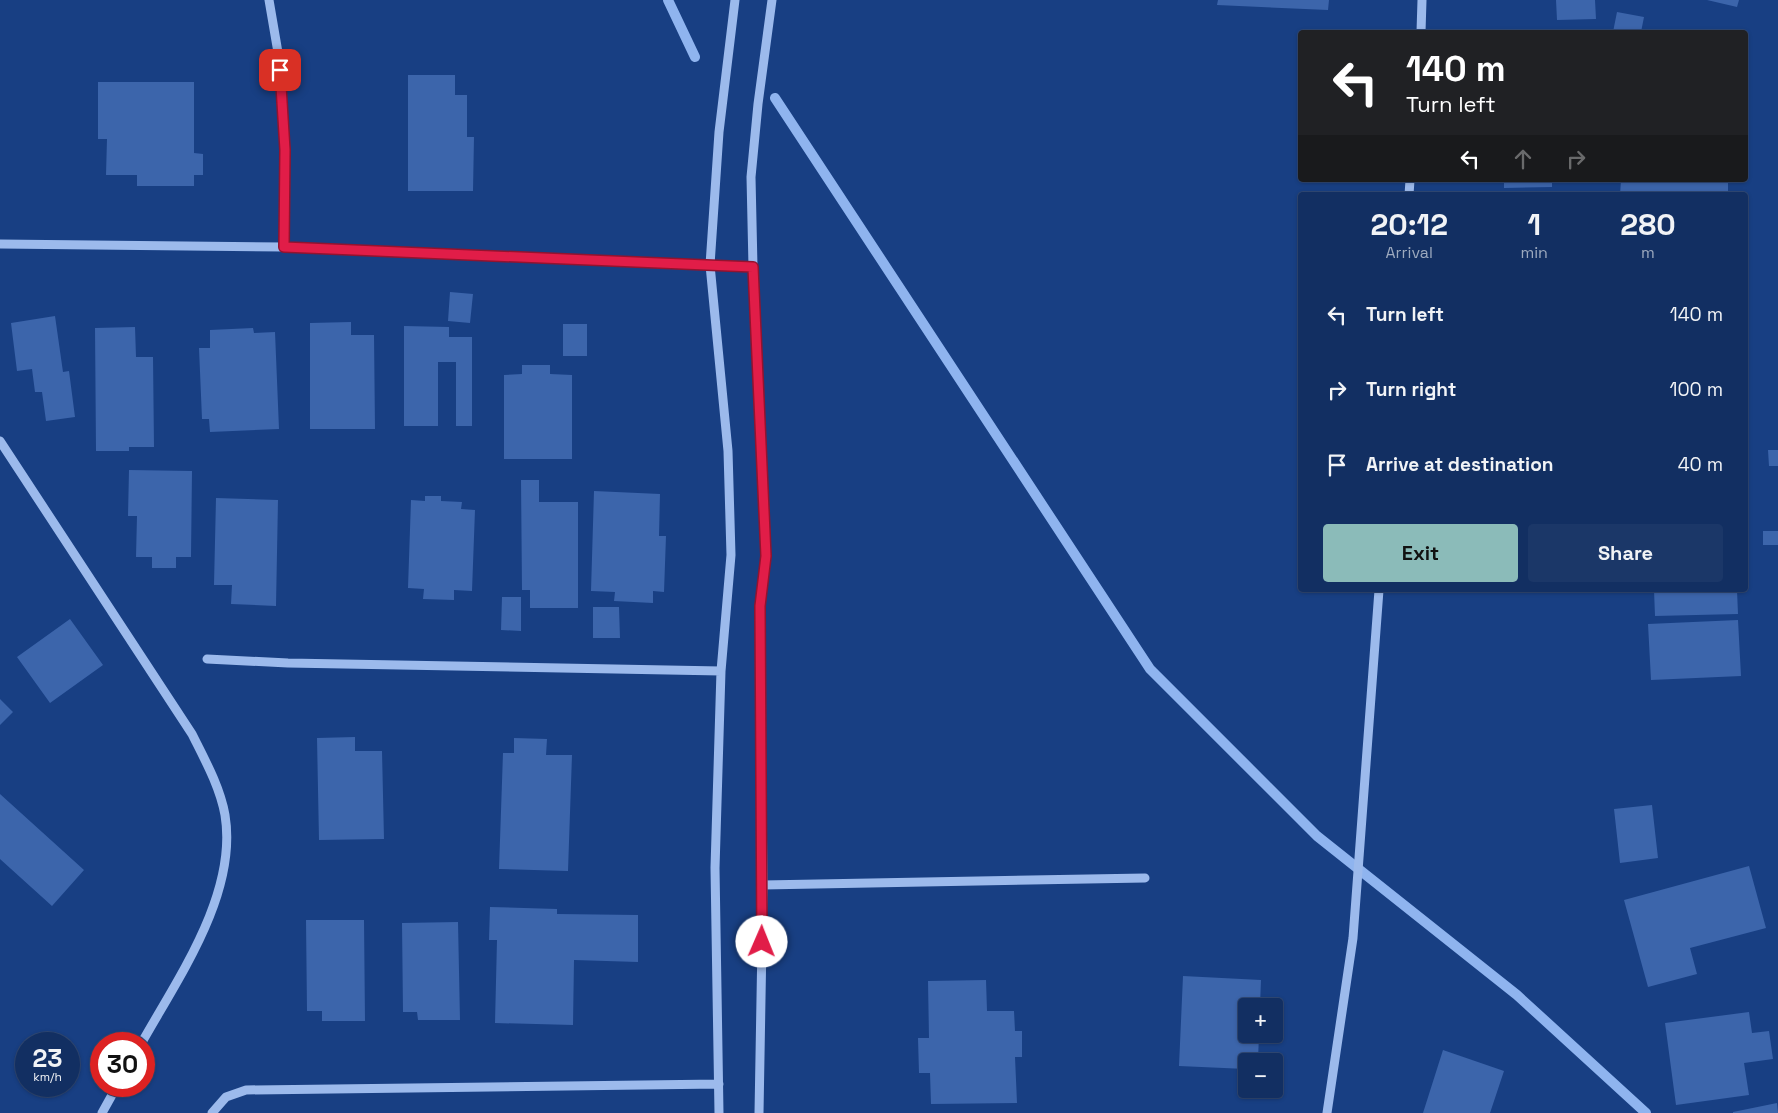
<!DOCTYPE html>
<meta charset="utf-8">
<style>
:root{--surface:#122f62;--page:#1b3768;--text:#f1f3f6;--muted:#9ca9be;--line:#314a77;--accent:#8bbbb9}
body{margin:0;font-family:"Space Grotesk",sans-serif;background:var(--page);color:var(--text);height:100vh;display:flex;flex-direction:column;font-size:19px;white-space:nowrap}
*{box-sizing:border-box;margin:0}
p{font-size:16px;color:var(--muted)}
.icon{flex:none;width:28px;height:28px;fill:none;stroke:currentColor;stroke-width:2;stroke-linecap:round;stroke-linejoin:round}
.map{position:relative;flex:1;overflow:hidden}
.drawer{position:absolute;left:1298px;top:192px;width:450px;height:400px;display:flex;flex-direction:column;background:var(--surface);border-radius:5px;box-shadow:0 1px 4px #0004,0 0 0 1px var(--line)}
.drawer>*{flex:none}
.hud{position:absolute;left:1298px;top:30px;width:450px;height:152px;border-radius:5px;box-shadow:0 1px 4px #0004,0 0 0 1px var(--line);background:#202124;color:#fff;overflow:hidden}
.controls{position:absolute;left:1238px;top:998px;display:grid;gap:10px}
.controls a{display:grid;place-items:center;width:45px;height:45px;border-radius:5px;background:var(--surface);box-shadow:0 1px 4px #0004,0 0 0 1px var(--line);font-size:25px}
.speed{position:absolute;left:15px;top:1032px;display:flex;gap:10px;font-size:25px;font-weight:700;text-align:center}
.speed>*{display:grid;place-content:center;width:65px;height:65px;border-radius:50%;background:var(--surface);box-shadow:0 1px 4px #0004,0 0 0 1px var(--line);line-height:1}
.speed small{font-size:12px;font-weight:400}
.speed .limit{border:8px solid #d22;background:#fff;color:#111}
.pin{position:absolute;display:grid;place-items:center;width:42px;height:42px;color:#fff;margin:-21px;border-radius:10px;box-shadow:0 2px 8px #0006}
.me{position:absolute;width:55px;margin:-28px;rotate:1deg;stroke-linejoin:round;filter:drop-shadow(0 0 4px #0008)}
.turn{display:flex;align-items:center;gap:18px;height:105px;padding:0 25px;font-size:22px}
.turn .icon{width:65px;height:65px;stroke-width:2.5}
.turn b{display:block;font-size:35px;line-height:42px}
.lanes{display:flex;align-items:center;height:48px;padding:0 25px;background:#0003;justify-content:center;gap:25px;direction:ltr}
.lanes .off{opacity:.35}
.eta{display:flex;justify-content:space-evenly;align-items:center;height:85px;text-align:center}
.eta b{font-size:30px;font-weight:600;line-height:35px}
.primary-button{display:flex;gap:10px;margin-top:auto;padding:10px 25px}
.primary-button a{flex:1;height:58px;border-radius:5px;background:var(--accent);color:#111;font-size:20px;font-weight:600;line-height:58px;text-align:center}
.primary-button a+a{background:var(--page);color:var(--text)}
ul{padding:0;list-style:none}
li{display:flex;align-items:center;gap:15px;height:75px;padding:0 25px}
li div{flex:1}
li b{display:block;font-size:19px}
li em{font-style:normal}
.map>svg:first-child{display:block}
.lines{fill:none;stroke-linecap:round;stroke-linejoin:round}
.stream{stroke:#8fb4ef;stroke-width:10}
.building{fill:#3c65ab}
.minor{stroke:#9cbaec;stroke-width:9}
.route-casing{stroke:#92132f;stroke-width:12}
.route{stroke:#e11d48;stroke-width:9}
</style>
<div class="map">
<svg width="1778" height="1113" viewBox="0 0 1778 1113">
<rect width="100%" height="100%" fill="#183f83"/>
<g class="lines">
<!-- stream -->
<path class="stream" d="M668,0l27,57
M775,98l375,571 167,167 200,159 129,118"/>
</g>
<!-- building -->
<path class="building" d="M1218,0h111l-1,10 -111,-5z
M1556,0h39l1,19 -39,1z
M1707,0h32l-2,7z
M1617,12l27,5 -3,15h-28z
M408,75h47v20h12v42h7l-1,54h-65z
M98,82h96v71l9,1v21h-9v11h-57v-11h-31l1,-36h-9z
M1504,180h48v7l-48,1z
M1621,180h107v15h-108z
M450,292l23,2 -3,29 -22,-2z
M1745,310h1l2,29h-3z
M55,316l8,56 6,-1 6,46 -29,4 -4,-29h-7l-3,-23 -15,2 -6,-48z
M351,322v13h23l1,94h-65v-106z
M563,324h24v32h-24z
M404,326l45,1v10h23v89h-16v-64h-18v64h-34z
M135,327l1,30h17l1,90h-25v4h-33l-1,-123z
M253,328l1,5 21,-1 4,97 -69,3 -1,-13h-7l-3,-71h11v-18z
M522,365h28v9l22,1v84h-68v-84l18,-1z
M1768,450h10v16h-9z
M129,470l63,1 -1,86h-15v11h-24v-11h-16l1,-41h-9z
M521,480h18v22h39v106h-48v-18h-8z
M594,491l66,3 -1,42h7l-2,56 -11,-1v12l-39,-2 1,-9 -24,-1z
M425,496h16v5l21,1 -1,7 14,1 -3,81 -18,-1v10l-31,-1 1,-10 -16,-1 3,-88 14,1z
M216,498l62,2 -2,106 -45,-2 1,-19h-18z
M1763,531h15v14h-15z
M1654,590h83l1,24 -83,2z
M502,597h19v34l-20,-1z
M593,607h26l1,31h-27z
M70,619l33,46 -53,38 -33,-46z
M1738,620l3,56 -90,4 -3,-56z
M0,699l13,13 -13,13z
M355,737v14h27l2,88 -65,1 -2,-102z
M514,738l33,1 -1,16h26l-4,116 -69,-2 4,-116h11z
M0,794l84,76 -32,36 -52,-47z
M1652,805l6,53 -38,5 -6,-54z
M1749,866l17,62 -76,20 7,26 -49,13 -24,-87z
M490,907l67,2v5l81,1v47l-64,-2 -1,65 -78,-2 2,-83h-8z
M306,920h58l1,101h-43v-10h-15z
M458,922l2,98h-42l-1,-8h-14l-1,-89z
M1183,976l78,4 -1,26h-14v28h13l-1,27h-12v8l-67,-3z
M986,980l1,31h27l1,20h7v26h-7l2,46 -86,1 -1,-31h-11l-1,-35h11l-1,-57z
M1749,1012l3,21 17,-2 4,28 -29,4 5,32 -73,10 -11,-82z
M1443,1050l61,21 -14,42h-67z
M1777,1103l1,10h-45v-1z"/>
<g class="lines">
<!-- minor -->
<path class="minor" d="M269,0l12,70 4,80 -1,97
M1421,32l1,-32
M1409,195l1,-15
M0,244l284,3 469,20
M0,441l192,293c13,26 28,53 33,81 13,79 -47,163 -84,229
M207,659l81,4 433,8
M763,885l382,-7
M102,1113l15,-27
M212,1113l14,-16 20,-7 473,-6
M719,1113l-4,-245 6,-197 10,-116 -3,-104 -18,-186 9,-133 16,-132
M759,1113l4,-228 -3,-279 6,-50 -13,-289 -2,-90 7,-73 14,-104
M1327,1113l26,-175 26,-348"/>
</g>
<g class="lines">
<!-- route casing -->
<g class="route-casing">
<path id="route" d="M280,70l5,80 -1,97 469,20 13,289 -6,50 2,336"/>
</g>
<!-- route -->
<use href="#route" class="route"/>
</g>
</svg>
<div class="controls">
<a>+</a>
<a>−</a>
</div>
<div class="speed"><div>23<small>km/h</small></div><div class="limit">30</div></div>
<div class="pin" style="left:280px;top:70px;background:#d93025"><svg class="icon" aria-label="arrive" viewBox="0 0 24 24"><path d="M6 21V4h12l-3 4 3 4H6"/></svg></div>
<svg class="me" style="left:762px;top:942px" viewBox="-20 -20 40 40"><circle r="19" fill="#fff"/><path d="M0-13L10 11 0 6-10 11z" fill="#e11d48"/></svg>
<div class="hud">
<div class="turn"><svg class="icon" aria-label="left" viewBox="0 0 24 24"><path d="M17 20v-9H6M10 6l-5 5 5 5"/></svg><div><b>140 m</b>Turn left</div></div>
<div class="lanes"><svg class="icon" aria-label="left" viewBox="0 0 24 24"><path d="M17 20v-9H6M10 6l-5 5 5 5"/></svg><svg class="icon off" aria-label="ahead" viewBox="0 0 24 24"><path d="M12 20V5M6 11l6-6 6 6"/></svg><svg class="icon off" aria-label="right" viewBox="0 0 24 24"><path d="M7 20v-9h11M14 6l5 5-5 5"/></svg></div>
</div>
<section class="drawer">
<div class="eta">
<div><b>20:12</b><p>Arrival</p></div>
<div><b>1</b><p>min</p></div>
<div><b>280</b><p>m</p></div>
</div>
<ul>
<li><svg class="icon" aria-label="left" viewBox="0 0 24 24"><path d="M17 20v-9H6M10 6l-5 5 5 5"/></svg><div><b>Turn left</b></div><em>140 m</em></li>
<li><svg class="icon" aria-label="right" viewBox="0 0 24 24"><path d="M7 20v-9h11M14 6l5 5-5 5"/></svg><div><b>Turn right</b></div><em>100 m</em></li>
<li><svg class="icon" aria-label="arrive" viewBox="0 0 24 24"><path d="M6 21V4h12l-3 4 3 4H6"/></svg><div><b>Arrive at destination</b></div><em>40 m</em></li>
</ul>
<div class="primary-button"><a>Exit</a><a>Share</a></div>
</section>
</div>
